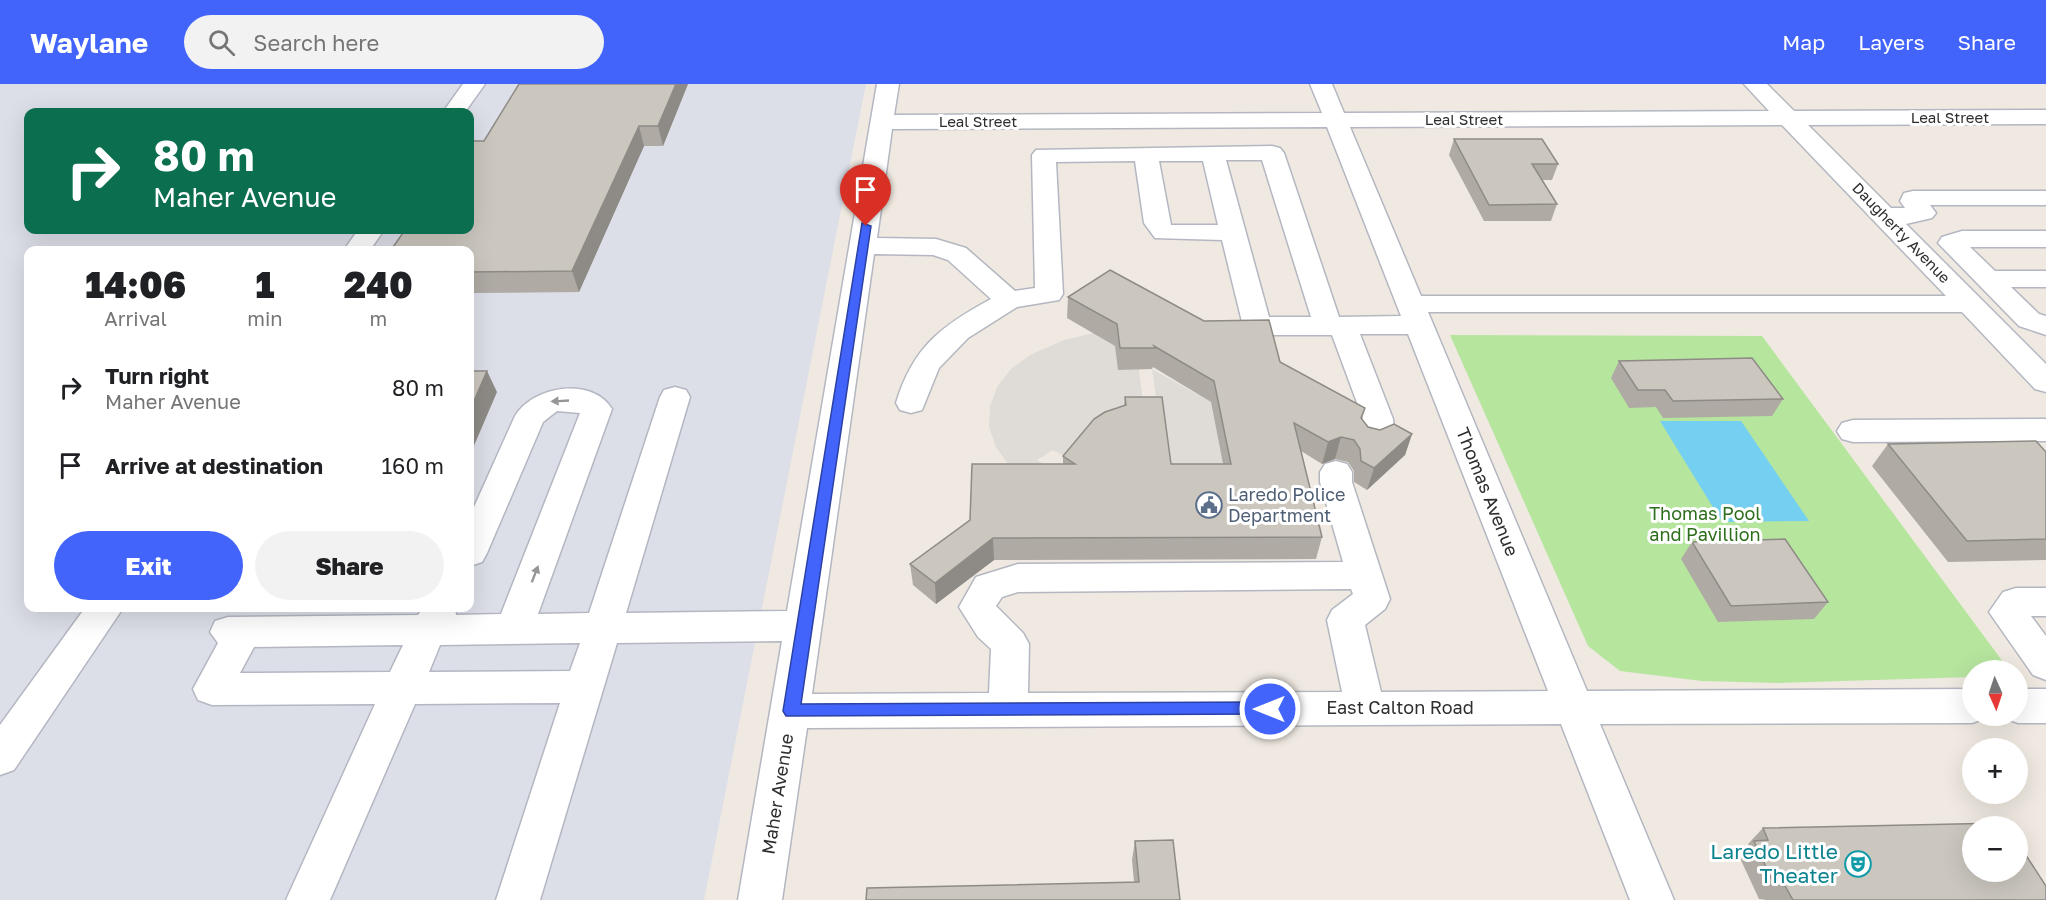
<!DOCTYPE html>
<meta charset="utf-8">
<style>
:root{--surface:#fff;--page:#f2f2f2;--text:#202124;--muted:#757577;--accent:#4264fb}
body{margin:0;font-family:"Golos Text",sans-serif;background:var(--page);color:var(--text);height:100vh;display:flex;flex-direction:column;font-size:22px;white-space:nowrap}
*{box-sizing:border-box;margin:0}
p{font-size:20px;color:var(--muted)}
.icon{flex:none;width:33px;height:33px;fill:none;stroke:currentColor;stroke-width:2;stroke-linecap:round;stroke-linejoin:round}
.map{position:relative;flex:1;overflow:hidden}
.drawer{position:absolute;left:24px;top:162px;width:450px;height:366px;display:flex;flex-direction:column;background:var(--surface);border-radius:12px;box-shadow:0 6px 24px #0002}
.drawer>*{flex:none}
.top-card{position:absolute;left:24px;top:24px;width:450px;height:126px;border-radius:12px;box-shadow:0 6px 24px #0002;background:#0b6e4f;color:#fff;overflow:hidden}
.needle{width:39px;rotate:177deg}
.fabs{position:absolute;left:1962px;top:576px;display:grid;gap:12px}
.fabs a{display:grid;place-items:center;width:66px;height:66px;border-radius:50%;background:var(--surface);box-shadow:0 6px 24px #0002;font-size:30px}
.pin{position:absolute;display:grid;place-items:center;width:51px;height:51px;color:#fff;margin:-62px -26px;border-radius:50% 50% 50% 0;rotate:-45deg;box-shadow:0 0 6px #0007}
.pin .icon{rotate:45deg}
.me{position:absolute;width:66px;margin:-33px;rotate:270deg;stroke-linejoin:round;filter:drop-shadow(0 0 4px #0008)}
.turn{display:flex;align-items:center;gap:21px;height:126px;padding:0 30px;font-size:27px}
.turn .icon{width:78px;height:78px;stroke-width:2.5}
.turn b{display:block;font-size:42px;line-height:51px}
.eta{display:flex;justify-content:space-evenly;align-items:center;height:102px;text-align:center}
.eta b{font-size:36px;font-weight:800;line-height:42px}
.button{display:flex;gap:12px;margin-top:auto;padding:12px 30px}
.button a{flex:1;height:69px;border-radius:36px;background:var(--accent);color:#fff;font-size:24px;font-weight:800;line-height:69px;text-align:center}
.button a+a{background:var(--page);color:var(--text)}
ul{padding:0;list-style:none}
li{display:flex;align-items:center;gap:18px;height:78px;padding:0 30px}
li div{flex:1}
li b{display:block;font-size:22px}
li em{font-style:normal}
header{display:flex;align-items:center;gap:36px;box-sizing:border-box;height:84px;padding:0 30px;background:var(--accent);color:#fff}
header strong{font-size:28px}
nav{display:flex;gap:33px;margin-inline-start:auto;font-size:21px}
.search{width:420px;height:54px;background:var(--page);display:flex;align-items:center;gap:15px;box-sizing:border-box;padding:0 21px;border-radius:33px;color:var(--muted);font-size:22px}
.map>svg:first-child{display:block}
.airport{fill:#dcdee8;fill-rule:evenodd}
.green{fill:#b6e59e}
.plaza{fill:#dfdcd8}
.water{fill:#75cff0}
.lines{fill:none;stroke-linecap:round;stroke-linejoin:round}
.minor-casing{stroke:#b4b7c1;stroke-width:3}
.minor{fill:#fff;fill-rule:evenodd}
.wall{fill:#afaba4}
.shaded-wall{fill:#8e8b86}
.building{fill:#cbc7bf;stroke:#8e8b86;stroke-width:1.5}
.oneway{fill:#969696}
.route{fill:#4264fb;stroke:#2b41a3;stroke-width:1.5}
.labels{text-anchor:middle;stroke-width:6;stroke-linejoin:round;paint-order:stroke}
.far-street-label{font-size:15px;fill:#2e2e2e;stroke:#fff}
.street-label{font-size:18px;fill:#2e2e2e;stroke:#fff}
.service-label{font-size:18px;fill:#4e5e75;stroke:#fff;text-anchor:start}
.park-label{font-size:18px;fill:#2c6e1b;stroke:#fff}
.near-culture-label{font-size:21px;fill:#0d838f;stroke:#fff;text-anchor:end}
</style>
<header>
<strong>Waylane</strong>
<div class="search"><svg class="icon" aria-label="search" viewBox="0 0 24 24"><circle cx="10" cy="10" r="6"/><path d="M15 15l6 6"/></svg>Search here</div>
<nav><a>Map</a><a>Layers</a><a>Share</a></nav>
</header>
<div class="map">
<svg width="2046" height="816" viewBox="0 0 2046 816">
<rect width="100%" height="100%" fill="#efe9e1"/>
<!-- airport -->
<path class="airport" d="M0,0h866l-162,816h-704zM28,28h442v118h-442zM28,166h442v358h-442z"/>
<!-- green -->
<path class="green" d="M1450,251l312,1 247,334h-37v7l-194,6 -76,-2 -82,-10 -32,-25z"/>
<!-- plaza -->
<path class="plaza" d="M1094,249l21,13 24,23 6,49 -79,39 -13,-7 -16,10 16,11 -43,-4 -14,-20 -7,-20 1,-21 7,-19 14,-18 19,-14 34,-15z
M1152,285l59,33 16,83h-58z"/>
<!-- water -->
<path class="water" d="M1660,337h81l68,100 -87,1z"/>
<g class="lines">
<!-- minor casing -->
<g class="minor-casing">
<path id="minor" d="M463,0h22l-20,28h-22z
M877,0h22l-5,31 428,-2 -12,-29h22l12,29 425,-2 -25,-27h23l27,27 252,-1v14l-238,1 83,83h14l-5,-7 4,-8 9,-2h133v14h-116l6,8 -4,5 -26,6 140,140v28l-11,-3 -73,-77h-534l159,379 385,-2v27h15l-1,2 -14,5 -372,1 74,176h-44l-69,-176 -754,4 -25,172h-44l44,-259 -165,2 -77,257h-44l64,-197 -145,1 -85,196h-44l89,-196 -163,1 -14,-5 -5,-11 25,-46 -8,-11 5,-11 13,-4 190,-2 5,-7h32l1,7 45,-1 79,-201 -23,-2 -14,11 -56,131 -5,9 -12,4v-50l45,-100c18,-30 77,-40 97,-7l-74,205 51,-1 71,-216 4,-7 11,-3 11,3 4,7 -64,216 161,-2zM1782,41l164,171h-525l-71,-169zM1327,43l74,189 -62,1 -55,-164 -4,-5 -8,-2 -236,4 -4,5 3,133 -20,3 -49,-43 -30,-9 -59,-1 15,-109zM1226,76h36l49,157h-42zM1135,77l9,62 11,15 67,2 21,86 4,6 10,3h75l31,84 -1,10 -5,9 5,8 11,3 11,-3 10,-17 -1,-10 -33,-85h48l140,357 -167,1 -16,-67 20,-16 5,-10 -38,-117v-10l-5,-8 -11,-3 -11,3 -5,8v10l23,80 -325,2 -42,13 -17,30 19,30 13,12 -2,44 -177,1 62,-440 59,1 15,5 43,39c-50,27 -78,48 -95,104l4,7 11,3 11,-3 17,-42 29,-30 49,-31 42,-7 4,-6 -7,-132zM1159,77h44l15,64h-47zM1351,505l2,5 -21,16 -5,10 15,72 -314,1 1,-49 -6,-11 -27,-27 6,-9 16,-5zM580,559l-10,28 -141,1 11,-27zM403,561l-13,27 -150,1 14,-26z
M358,146h26l-14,20h-26z
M1962,147h84v16h-76l25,24h51v16h-35l28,27 7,2v19l-27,-9 -81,-83 4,-6z
M2046,335v22l-193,1 -11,-3 -5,-8 5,-8 11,-3z
M2016,504h30v28h-15l15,20v44l-13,-5 -44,-63 14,-20z
M85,524h38l-109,162 -14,5v-50z
M2018,605h28v34h-28l-14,-5 -1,-2h15z"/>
</g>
<!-- minor -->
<use href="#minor" class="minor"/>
</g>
<!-- wall -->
<path class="wall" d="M688,0l-25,62h-19l-65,146 -109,1v-43z
M1454,55l104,25 -6,16h-10l15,24 -6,17h-67l-35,-66z
M1068,213l212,65 85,46 -3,11 6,8 12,3 32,4 -7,21 -38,35 -13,-8v-11l-6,-9 -13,-3 -13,5 -21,-13 21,86 -6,22 -322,1 -58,44 -23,-19 -3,-21 153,-100v-8l61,-51 1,-8 46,67h52l-12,-62 -58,-35 -1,2 -34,1 -3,-24 -48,-28z
M1619,277l164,38 -11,17 -109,2 -7,-11 -27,1 -18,-30z
M1888,360l158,8v108l-98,2 -76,-96z
M1692,458l136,60 -14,17 -96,3 -37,-63z
M1763,744l283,72h-279l-8,-1 -20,-43 10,-10 -1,-2z
M1135,757l45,59 -46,-18 -2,-22z"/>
<!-- shaded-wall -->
<path class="shaded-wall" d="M676,0h12l-25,62 -5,-20z
M639,42l5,20 -65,146 -7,-21z
M487,287l10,21 -27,63v-45z
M1412,350l-7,21 -38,35 7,-22z
M1341,353l-6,22 -13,5 6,-22z
M993,454l1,22 -58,44 -1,-21z"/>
<!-- building -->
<path class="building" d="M519,0h157l-18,42h-19l-67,145 -102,1v-22h-79l14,-20h65v-89h14z
M1454,55h88l16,25h-26l25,40 -68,1z
M1110,186l94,51 65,-1 11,42 85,46 -4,10 7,9 12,3 14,-6 18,10 -38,34 -13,-7 -1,-12 -6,-9 -13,-3 -13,5 -34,-19 28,114 -329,1 -58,45 -25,-19 60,-44 2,-56h103l-12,-8 31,-37 11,-7 21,-7 -1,-8h37l9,67h60l-17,-83 -60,-35 1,2h-35l-3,-24 -49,-27z
M1752,274l31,41 -110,2 -8,-11h-27l-19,-29z
M470,287h17l-17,39z
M2036,357l10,11v87l-79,2 -79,-97z
M1785,455l43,63 -97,4 -39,-64z
M2004,739l3,3h-35v46h46v-29l28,43v14h-253l-8,-14 -11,-2 -20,-43 14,-1 -5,-12z
M1173,756l7,60h-314l1,-12 272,-6 -4,-41z"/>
<!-- one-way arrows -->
<defs><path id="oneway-solid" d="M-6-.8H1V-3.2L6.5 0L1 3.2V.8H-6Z" transform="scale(1.5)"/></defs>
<g class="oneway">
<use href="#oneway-solid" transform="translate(560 317) rotate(177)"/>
<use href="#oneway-solid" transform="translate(535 490) rotate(-69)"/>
</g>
<!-- route -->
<path class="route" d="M862,139l9,3 -70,478 469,-2 6,2 2,5 -2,5 -490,2 -3,-5z"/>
<!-- icons -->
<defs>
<g id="civic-ring" transform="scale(1.35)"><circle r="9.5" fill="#fff" stroke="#5c6f8a" stroke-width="1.5"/><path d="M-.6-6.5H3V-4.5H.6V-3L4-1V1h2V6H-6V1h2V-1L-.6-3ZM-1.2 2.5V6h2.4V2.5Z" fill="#5c6f8a"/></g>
<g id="theatre-ring" transform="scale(1.35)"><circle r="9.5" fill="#fff" stroke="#0f9aa8" stroke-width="1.5"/><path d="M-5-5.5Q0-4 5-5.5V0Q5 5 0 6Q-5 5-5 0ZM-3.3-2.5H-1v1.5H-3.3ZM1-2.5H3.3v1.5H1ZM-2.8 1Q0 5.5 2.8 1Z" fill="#0f9aa8"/></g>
</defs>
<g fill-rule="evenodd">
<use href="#civic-ring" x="1209" y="421"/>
<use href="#theatre-ring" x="1858" y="780"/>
</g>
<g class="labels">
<!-- far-street labels -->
<g class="far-street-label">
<text x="1950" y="39">Leal Street</text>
<text x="1464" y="41">Leal Street</text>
<text x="978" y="43">Leal Street</text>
<text transform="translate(1901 149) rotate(46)" y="5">Daugherty Avenue</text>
</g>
<!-- street labels -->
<g class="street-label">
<text transform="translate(1487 408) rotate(68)" y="6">Thomas Avenue</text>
<text x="1400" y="630">East Calton Road</text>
<text transform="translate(778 710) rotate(-81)" y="6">Maher Avenue</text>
</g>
<!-- service labels -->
<g class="service-label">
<text x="1228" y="417">Laredo Police<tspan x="1228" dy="21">Department</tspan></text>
</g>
<!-- park labels -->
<g class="park-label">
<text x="1705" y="436">Thomas Pool<tspan x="1705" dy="21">and Pavillion</tspan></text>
</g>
<!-- near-culture labels -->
<g class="near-culture-label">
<text x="1838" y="775">Laredo Little<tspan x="1838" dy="24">Theater</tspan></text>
</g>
</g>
</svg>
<div class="fabs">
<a><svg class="needle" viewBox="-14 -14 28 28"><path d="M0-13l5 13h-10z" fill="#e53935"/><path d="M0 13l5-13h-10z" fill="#757577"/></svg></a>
<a>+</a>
<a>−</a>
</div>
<div class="pin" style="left:866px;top:142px;background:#d93025"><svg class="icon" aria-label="arrive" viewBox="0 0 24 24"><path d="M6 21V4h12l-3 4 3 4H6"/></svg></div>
<svg class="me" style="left:1270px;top:625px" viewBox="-20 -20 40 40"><circle r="17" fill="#4264fb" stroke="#fff" stroke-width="3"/><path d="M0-11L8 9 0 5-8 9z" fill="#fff"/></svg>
<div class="top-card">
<div class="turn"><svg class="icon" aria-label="right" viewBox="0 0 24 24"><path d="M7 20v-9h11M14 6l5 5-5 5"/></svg><div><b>80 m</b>Maher Avenue</div></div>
</div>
<section class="drawer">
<div class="eta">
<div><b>14:06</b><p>Arrival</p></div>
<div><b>1</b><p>min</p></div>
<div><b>240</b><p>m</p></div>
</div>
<ul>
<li><svg class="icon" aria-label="right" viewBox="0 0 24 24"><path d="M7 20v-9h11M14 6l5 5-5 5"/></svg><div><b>Turn right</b><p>Maher Avenue</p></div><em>80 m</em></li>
<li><svg class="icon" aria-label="arrive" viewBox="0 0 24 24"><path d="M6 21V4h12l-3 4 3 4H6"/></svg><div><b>Arrive at destination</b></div><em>160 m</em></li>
</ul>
<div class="button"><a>Exit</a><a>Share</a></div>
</section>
</div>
